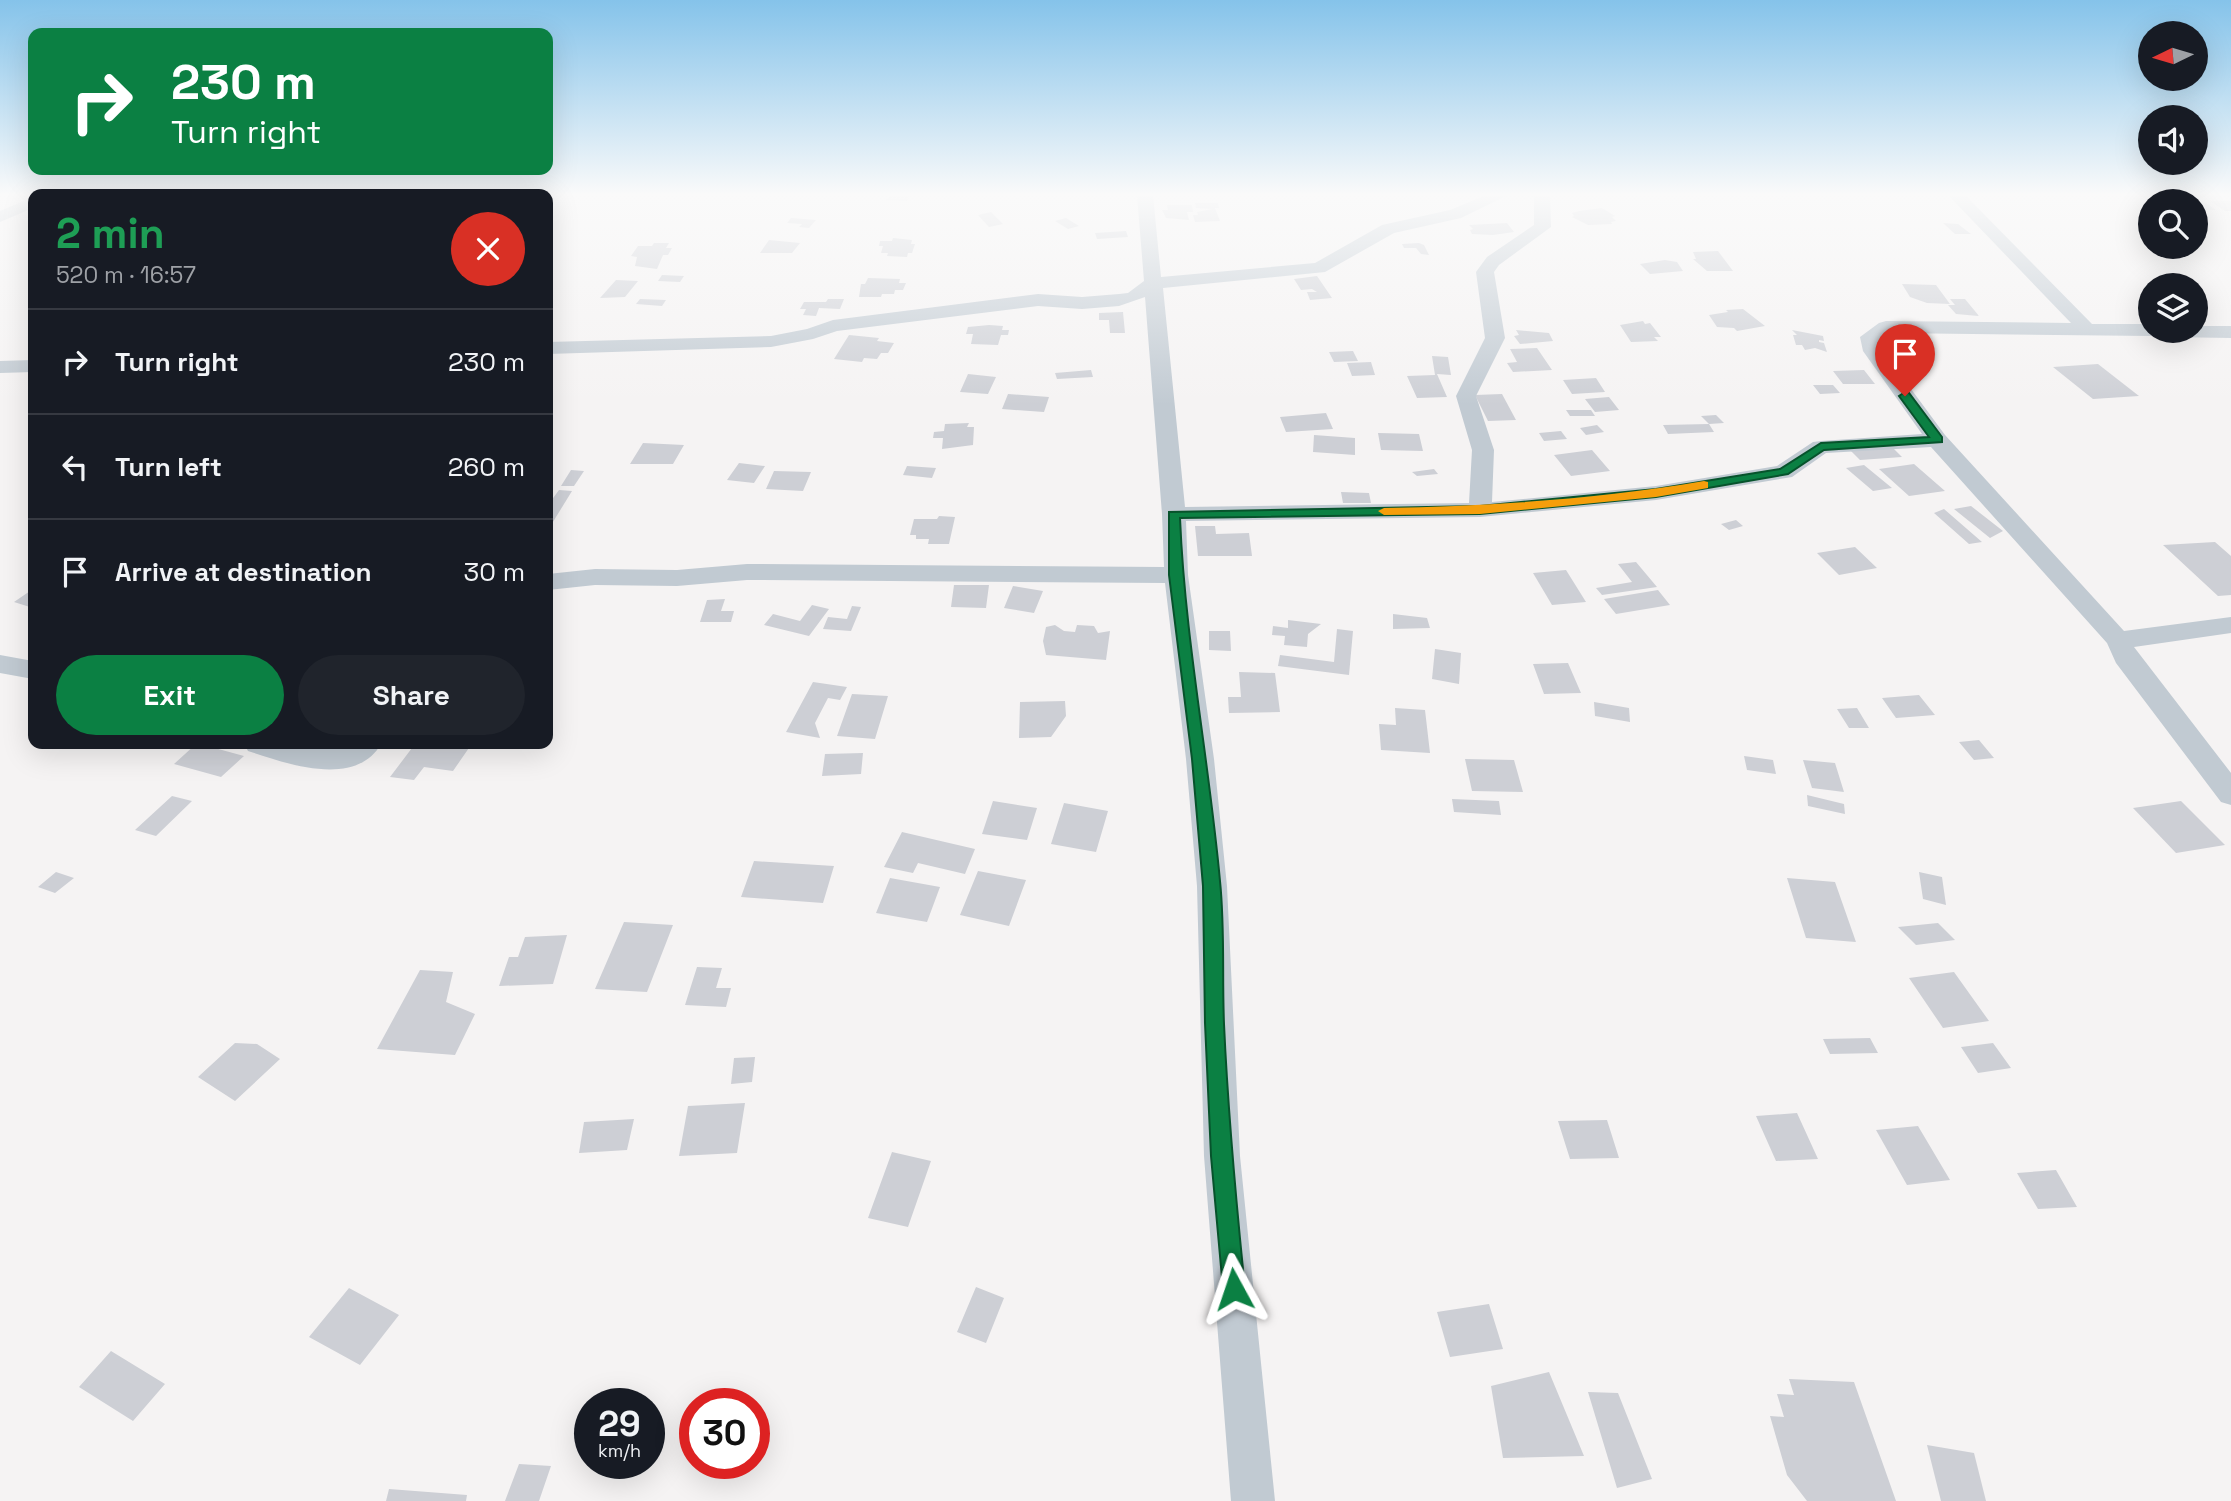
<!DOCTYPE html>
<meta charset="utf-8">
<style>
:root{--surface:#171b24;--page:#20242c;--text:#f1f3f6;--muted:#9ea1a6;--line:#363941;--accent:#0b8043}
body{margin:0;font-family:"Space Grotesk",sans-serif;background:var(--page);color:var(--text);height:100vh;display:flex;flex-direction:column;font-size:26px;white-space:nowrap}
*{box-sizing:border-box;margin:0}
p{font-size:23px;color:var(--muted)}
.icon{flex:none;width:38px;height:38px;fill:none;stroke:currentColor;stroke-width:2;stroke-linecap:round;stroke-linejoin:round}
.map{position:relative;flex:1;overflow:hidden}
.sheet{position:absolute;left:28px;top:189px;width:525px;height:560px;display:flex;flex-direction:column;background:var(--surface);border-radius:14px;box-shadow:0 7px 28px #0002}
.sheet>*{flex:none}
.top-card{position:absolute;left:28px;top:28px;width:525px;height:147px;border-radius:14px;box-shadow:0 7px 28px #0002;background:#0b8043;color:#fff;overflow:hidden}
.needle{width:46px;rotate:265deg}
.fabs{position:absolute;left:2138px;top:21px;display:grid;gap:14px}
.fabs a{display:grid;place-items:center;width:70px;height:70px;border-radius:50%;background:var(--surface);box-shadow:0 7px 28px #0002;font-size:35px}
.speed{position:absolute;left:574px;top:1388px;display:flex;gap:14px;font-size:35px;font-weight:700;text-align:center}
.speed>*{display:grid;place-content:center;width:91px;height:91px;border-radius:50%;background:var(--surface);box-shadow:0 7px 28px #0002;line-height:1}
.speed small{font-size:18px;font-weight:400}
.speed .limit{border:10px solid #d22;background:#fff;color:#111}
.pin{position:absolute;display:grid;place-items:center;width:60px;height:60px;color:#fff;margin:-72px -30px;border-radius:50% 50% 50% 0;rotate:-45deg;box-shadow:0 0 7px #0007}
.pin .icon{rotate:45deg}
.me{position:absolute;width:77px;margin:-38px;rotate:355deg;stroke-linejoin:round;filter:drop-shadow(0 0 5px #0008)}
.turn{display:flex;align-items:center;gap:24px;height:147px;padding:0 28px;font-size:32px}
.turn .icon{width:91px;height:91px;stroke-width:2.5}
.turn b{display:block;font-size:49px;line-height:60px}
.round{display:grid;place-items:center;flex:none;width:74px;height:74px;border-radius:37px;background:var(--page)}
.overview{display:flex;align-items:center;justify-content:space-between;height:119px;padding:0 28px}
h1{font-size:42px;font-weight:700;line-height:52px;color:#1e9e55}
.button{display:flex;gap:14px;margin-top:auto;padding:14px 28px}
.button a{flex:1;height:80px;border-radius:42px;background:var(--accent);color:#fff;font-size:28px;font-weight:700;line-height:80px;text-align:center}
.button a+a{background:var(--page);color:var(--text)}
ul{padding:0;list-style:none}
li{display:flex;align-items:center;gap:21px;height:105px;padding:0 28px;border-top:2px solid var(--line)}
li div{flex:1}
li b{display:block;font-size:26px}
li em{font-style:normal}
.map>svg:first-child{display:block}
.building{fill:#cdcfd5}
.lines{fill:none;stroke-linecap:round;stroke-linejoin:round}
.minor{fill:#c1cad2;fill-rule:evenodd}
.route{fill:#0b8043;stroke:#07532c;stroke-width:2}
.slow{fill:#f59e0b}
</style>
<div class="map">
<svg width="2231" height="1501" viewBox="0 0 2231 1501">
<rect width="100%" height="100%" fill="#f5f3f3"/>
<!-- building -->
<path class="building" d="M890,195h21l-4,6 -21,-1z
M2196,201h7l13,9h-20z
M2210,201h21v10h-6z
M1195,203h23l1,5h-4l5,13 -25,1 -2,-7h5l-1,-3 15,-3 -16,-1z
M1167,205h25l1,7h-6l2,8 -23,-2 -4,-8h6z
M1602,208l13,8 -3,1 4,4 -5,1 1,2 -24,1 -16,-8 2,-1 -2,-3 7,-2z
M991,212l12,12 -14,3 -11,-12z
M791,218l25,2 -7,8 -10,-1 3,-3 -15,-1z
M1066,218l13,8 -11,3 -13,-8z
M1507,223l7,9 -21,3 -21,-1 -2,-4 3,-1 -4,-4z
M1943,223l15,1 13,10h-16z
M1126,231l2,6 -31,2 -2,-6z
M893,238l19,2 -1,4h4l-3,9h-4l-1,4 -20,-1 1,-3h-7l2,-7h-4l1,-5h12z
M769,240l31,3 -8,10h-32z
M654,243h15l-3,5h6l-4,7h-5l-6,14 -22,-3 2,-9 -6,-1 7,-10h14z
M1419,243l5,2 5,10 -8,-1 -5,-6h-12l-2,-4z
M1718,251l15,20h-26l-14,-12h3l-3,-7z
M1665,260l12,2 6,9 -33,3 -10,-10z
M662,275l22,1 -4,6 -22,-1z
M1317,276l15,22 -22,2 -3,-8h10l-5,-3 -11,1 -7,-11z
M868,278l32,1 -1,4h7l-3,7h-8l-1,4h-12l-1,3h-22l2,-13h4z
M616,280l22,1 -13,16 -25,1z
M1902,284l34,1 14,19 -23,-1 -17,-6z
M640,299l26,1 -4,6 -26,-2z
M828,299h16l-4,10 -21,-1 -3,8 -13,-1 3,-6h-6l4,-7h22z
M1950,299h15l14,17 -23,-2 -8,-9h7z
M1743,309l22,17 -28,5 -3,-3 -17,-1 -8,-12 19,-3 -2,-2z
M1123,312l2,21h-15l-1,-13h-10v-7z
M1643,321l2,3 5,-1 11,14h-7l4,4 -27,1 -11,-17z
M989,325l14,1 -1,4h7l-1,5h-7l-3,10 -27,-1 2,-10h-7l2,-7z
M1516,330l33,3 4,8 -33,3 -6,-8 5,-1z
M1792,330l31,6 1,5 -5,-1v2l5,1 3,9 -12,-4 -10,2 -3,-5h-6l-3,-10h4z
M849,335l30,3 -2,3 17,2 -6,10h-7l-4,6 -13,-1 -2,4 -28,-3z
M1537,348l15,22 -39,2 -6,-9 10,-1 -7,-13z
M1353,351l5,10 -24,1 -5,-10z
M1432,356l16,1 3,18 -14,-1 10,23 -30,1 -10,-22 28,-1z
M1371,362l4,13 -23,1 -5,-13z
M2098,364l41,32 -46,3 -40,-32z
M1091,370l2,7 -36,2 -2,-6z
M1864,370l11,14h-32l-10,-13z
M968,374l28,3 -8,17 -28,-2z
M1596,378l9,14 -33,2 -9,-14z
M1813,385h20l7,8 -20,1z
M1008,394l41,3 -5,15 -42,-3z
M1502,394l14,26 -28,1 -13,-26z
M1609,397l10,13 -24,2 -10,-13z
M1566,410h25l4,6h-25z
M1326,413l7,16 -47,3 -6,-15z
M1716,415l8,8 -15,1 -8,-8z
M969,423l-2,4h7l-1,18 -31,4 1,-11h-10l1,-6 10,-1 1,-7z
M1709,424l5,8 -46,2 -5,-9z
M1597,425l7,7 -18,3 -6,-7z
M1561,431l6,8 -23,2 -5,-8z
M1378,433l41,1 4,17 -42,-1z
M1314,435l41,3v17l-42,-3z
M643,443l41,2 -11,19h-43z
M1891,446l11,11 -42,3 -10,-10z
M1592,450l18,21 -39,5 -17,-21z
M739,463l26,3 -11,17 -27,-3z
M1914,464l31,27 -36,5 -30,-27z
M1864,465l28,23 -19,3 -27,-23z
M907,466l29,2 -4,10 -29,-3z
M1434,469l4,5 -21,2 -5,-4z
M571,470l13,1 -10,15h-13z
M774,471l37,1 -8,19 -37,-2z
M559,490l13,1 -24,39v-25z
M1341,492l28,1 2,10h-28z
M1971,506l32,25 -13,7 -36,-29z
M1944,509l38,33 -13,2 -35,-31z
M939,516l16,1 -6,27h-21l1,-5h-13v-4h-6l4,-16h23z
M1736,520l7,6 -14,4 -8,-6z
M1195,526h20l1,8 33,-1 3,23h-54z
M2215,542l16,14v39l-13,1 -55,-51z
M1855,547l22,21 -38,7 -22,-22z
M1636,562l21,25 -55,8 -6,-7 36,-6 -14,-18z
M1566,570l20,32 -34,3 -19,-32z
M954,585h35l-3,23 -35,-1z
M1013,586l30,5 -9,22 -30,-5z
M33,589v19l-19,-6z
M1658,590l12,15 -54,9 -12,-15z
M725,599l-4,12h13l-3,11h-31l7,-22z
M812,605l17,4 -20,27 -45,-11 9,-11 27,7z
M852,606l9,1 -10,24 -28,-2 5,-12 19,2z
M1393,614l34,4 3,10 -37,1z
M1288,620l33,4 -13,10 -1,13 -23,-2 1,-9 -13,-1 1,-9 15,2z
M1055,625l9,6 11,1 2,-7 17,1 4,7 12,-2 -4,29 -60,-5 -3,-14 3,-14z
M1337,629l16,2 -4,44 -71,-9 2,-11 54,7z
M1209,631h21l1,20 -22,-1z
M1435,649l26,4 -2,31 -27,-5z
M1568,663l13,30 -37,1 -11,-30z
M1239,672l36,1 5,39 -51,1 -1,-16h13z
M813,682l34,5 -7,13 -12,-2 -13,25 5,15 -34,-6z
M852,694l36,2 -13,43 -38,-3z
M1919,695l16,20 -39,3 -14,-20z
M1065,701l1,15 -15,21 -32,1 1,-36z
M1594,702l35,6 1,14 -35,-6z
M1395,708l30,2 5,43 -49,-3 -2,-26 17,1z
M1857,708l12,20h-20l-12,-19z
M1979,740l15,18 -20,2 -15,-18z
M196,744h4l44,12 -23,21 -47,-13z
M415,744h46l10,1 -18,26 -29,-4 -10,13 -24,-3z
M863,753l-2,21 -39,2 3,-22z
M1744,756l29,4 3,14 -29,-4z
M1465,759l49,1 9,32 -51,-1z
M1803,760l32,3 9,29 -32,-4z
M1807,795l37,9 1,10 -37,-8z
M172,796l20,5 -36,35 -21,-6z
M1452,799l47,2 2,14 -47,-3z
M993,801l44,7 -10,32 -45,-6z
M2181,801l44,44 -49,8 -43,-45z
M1064,803l44,8 -12,41 -45,-8z
M902,832l73,17 -10,25 -47,-11 -5,10 -29,-6z
M754,861l80,5 -11,37 -82,-6z
M978,871l48,9 -17,46 -49,-11z
M56,872l18,6 -19,15 -17,-6z
M1919,872l23,5 4,28 -23,-6z
M890,878l50,9 -13,35 -51,-9z
M1787,878l48,4 21,60 -50,-4z
M624,922l49,3 -26,67 -52,-3z
M1938,923l17,17 -39,5 -18,-18z
M567,935l-14,49 -54,2 10,-29h9l7,-20z
M697,967l25,1 -6,20h15l-5,19 -41,-2z
M420,970l33,2 -7,30 29,12 -20,41 -78,-6z
M1954,972l35,49 -46,7 -34,-50z
M1870,1038l8,15 -48,1 -7,-15z
M235,1043l22,1 23,15 -45,42 -37,-24z
M1993,1043l18,25 -33,5 -17,-26z
M755,1057l-3,25 -21,2 3,-26z
M745,1103l-8,50 -58,3 9,-50z
M1797,1113l21,46 -42,2 -20,-45z
M634,1119l-7,31 -48,3 5,-31z
M1607,1120l12,38 -49,1 -12,-38z
M1918,1126l32,54 -43,5 -31,-55z
M892,1152l39,9 -23,66 -40,-9z
M2056,1170l21,37 -39,2 -21,-36z
M976,1287l28,11 -18,45 -29,-11z
M349,1288l50,27 -39,50 -51,-28z
M1489,1304l14,45 -53,8 -13,-45z
M111,1351l54,33 -32,37 -54,-34z
M1549,1372l35,84 -81,2 -12,-72z
M1789,1379l65,3 42,119h-89l-20,-26 -17,-59 14,1 -7,-23 17,1z
M1588,1392l30,1 34,86 -35,9z
M1927,1445l47,8 12,48h-45z
M519,1464l32,2 -12,35h-34z
M389,1489l78,6 -1,6h-80z"/>
<g class="lines">
<!-- minor -->
<path class="minor" d="M1137,195h16l8,82 154,-14 67,-38 68,-15 36,-15h22l-47,23 -67,15 -69,39 -162,16 22,219 284,-4 3,-53 -16,-54 29,-58 -9,-66 11,-15 47,-32v-30h16l1,32 -52,38 -5,7 11,66 -29,58 18,54 -2,52 164,-16 121,-20 36,-24 8,-1 101,-7 -59,-83 -3,-14 19,-14 7,-2 185,2 -123,-128h17l127,129h59v7h45v-5h35v12l-64,-1 -8,-4 -8,3 -261,-3 -10,6 3,12 62,84 179,196 107,-14v16l-97,14 97,126v32l-10,-3 -105,-139 -9,-20 -176,-196 -105,6 -34,24 -136,23 -176,17 -294,4 2,54 26,184 13,127 13,270 35,345h-44l-27,-345 -7,-270 -11,-127 -21,-176 -418,-3 -70,6 -82,-1 -47,5v-16l47,-5 82,1 70,-6 417,3 -2,-53 -17,-217 -26,9 -37,3 -44,-3 -201,25 -24,8 -42,8 -223,7v-12l223,-6 36,-7 26,-9 205,-26 44,3 37,-3 9,-1 16,-12z
M33,197v11l-33,14v-11z
M33,360v12l-33,1v-12z
M0,655l33,6v18l-33,-6z
M244,744h45l15,5 35,-1 7,-4h35c-26,45 -96,19 -133,7z"/>
</g>
<!-- sky -->
<linearGradient id="sky" x2="0" y2="1"><stop stop-color="#85c3ea"/><stop offset="0.48" stop-color="#fafafa"/><stop offset="1" stop-color="#fafafa" stop-opacity="0"/></linearGradient>
<rect width="2231" height="405" fill="url(#sky)"/>
<!-- route -->
<path class="route" d="M1905,392l4,1 33,44v5l-118,8 -36,24 -132,23 -176,17 -300,4c5,122 29,242 40,363 5,48 2,96 4,143 4,89 12,177 21,265l-3,7 -8,4 -8,-4 -3,-7 -12,-133 -6,-133 -2,-137 -11,-127 -23,-184v-63l311,-6 176,-17 124,-20 41,-26 108,-6 -30,-41z"/>
<!-- slow -->
<path class="slow" d="M1704,481l4,1v6l-52,9 -176,17 -96,1 -6,-4 6,-3c107,-2 214,-9 320,-27z"/>
</svg>
<div class="fabs">
<a><svg class="needle" viewBox="-14 -14 28 28"><path d="M0-13l5 13h-10z" fill="#e53935"/><path d="M0 13l5-13h-10z" fill="#9ea1a6"/></svg></a>
<a><svg class="icon" aria-label="sound" viewBox="0 0 24 24"><path d="M4 9h4l5-4v14l-5-4H4zM17 9q2 3 0 6"/></svg></a>
<a><svg class="icon" aria-label="search" viewBox="0 0 24 24"><circle cx="10" cy="10" r="6"/><path d="M15 15l6 6"/></svg></a>
<a><svg class="icon" aria-label="layers" viewBox="0 0 24 24"><path d="M12 4l9 5-9 5-9-5zM3 14l9 5 9-5"/></svg></a>
</div>
<div class="speed"><div>29<small>km/h</small></div><div class="limit">30</div></div>
<div class="pin" style="left:1905px;top:396px;background:#d93025"><svg class="icon" aria-label="arrive" viewBox="0 0 24 24"><path d="M6 21V4h12l-3 4 3 4H6"/></svg></div>
<svg class="me" style="left:1234px;top:1289px" viewBox="-20 -20 40 40"><path d="M0-17L14 15 0 8-14 15z" fill="#0b8043" stroke="#fff" stroke-width="4"/></svg>
<div class="top-card">
<div class="turn"><svg class="icon" aria-label="right" viewBox="0 0 24 24"><path d="M7 20v-9h11M14 6l5 5-5 5"/></svg><div><b>230 m</b>Turn right</div></div>
</div>
<section class="sheet">
<div class="overview"><div><h1>2 min</h1><p>520 m · 16:57</p></div><a class="round" style="background:#d93025;color:#fff"><svg class="icon" aria-label="close" viewBox="0 0 24 24"><path d="M6 6l12 12M18 6L6 18"/></svg></a></div>
<ul>
<li><svg class="icon" aria-label="right" viewBox="0 0 24 24"><path d="M7 20v-9h11M14 6l5 5-5 5"/></svg><div><b>Turn right</b></div><em>230 m</em></li>
<li><svg class="icon" aria-label="left" viewBox="0 0 24 24"><path d="M17 20v-9H6M10 6l-5 5 5 5"/></svg><div><b>Turn left</b></div><em>260 m</em></li>
<li><svg class="icon" aria-label="arrive" viewBox="0 0 24 24"><path d="M6 21V4h12l-3 4 3 4H6"/></svg><div><b>Arrive at destination</b></div><em>30 m</em></li>
</ul>
<div class="button"><a>Exit</a><a>Share</a></div>
</section>
</div>
